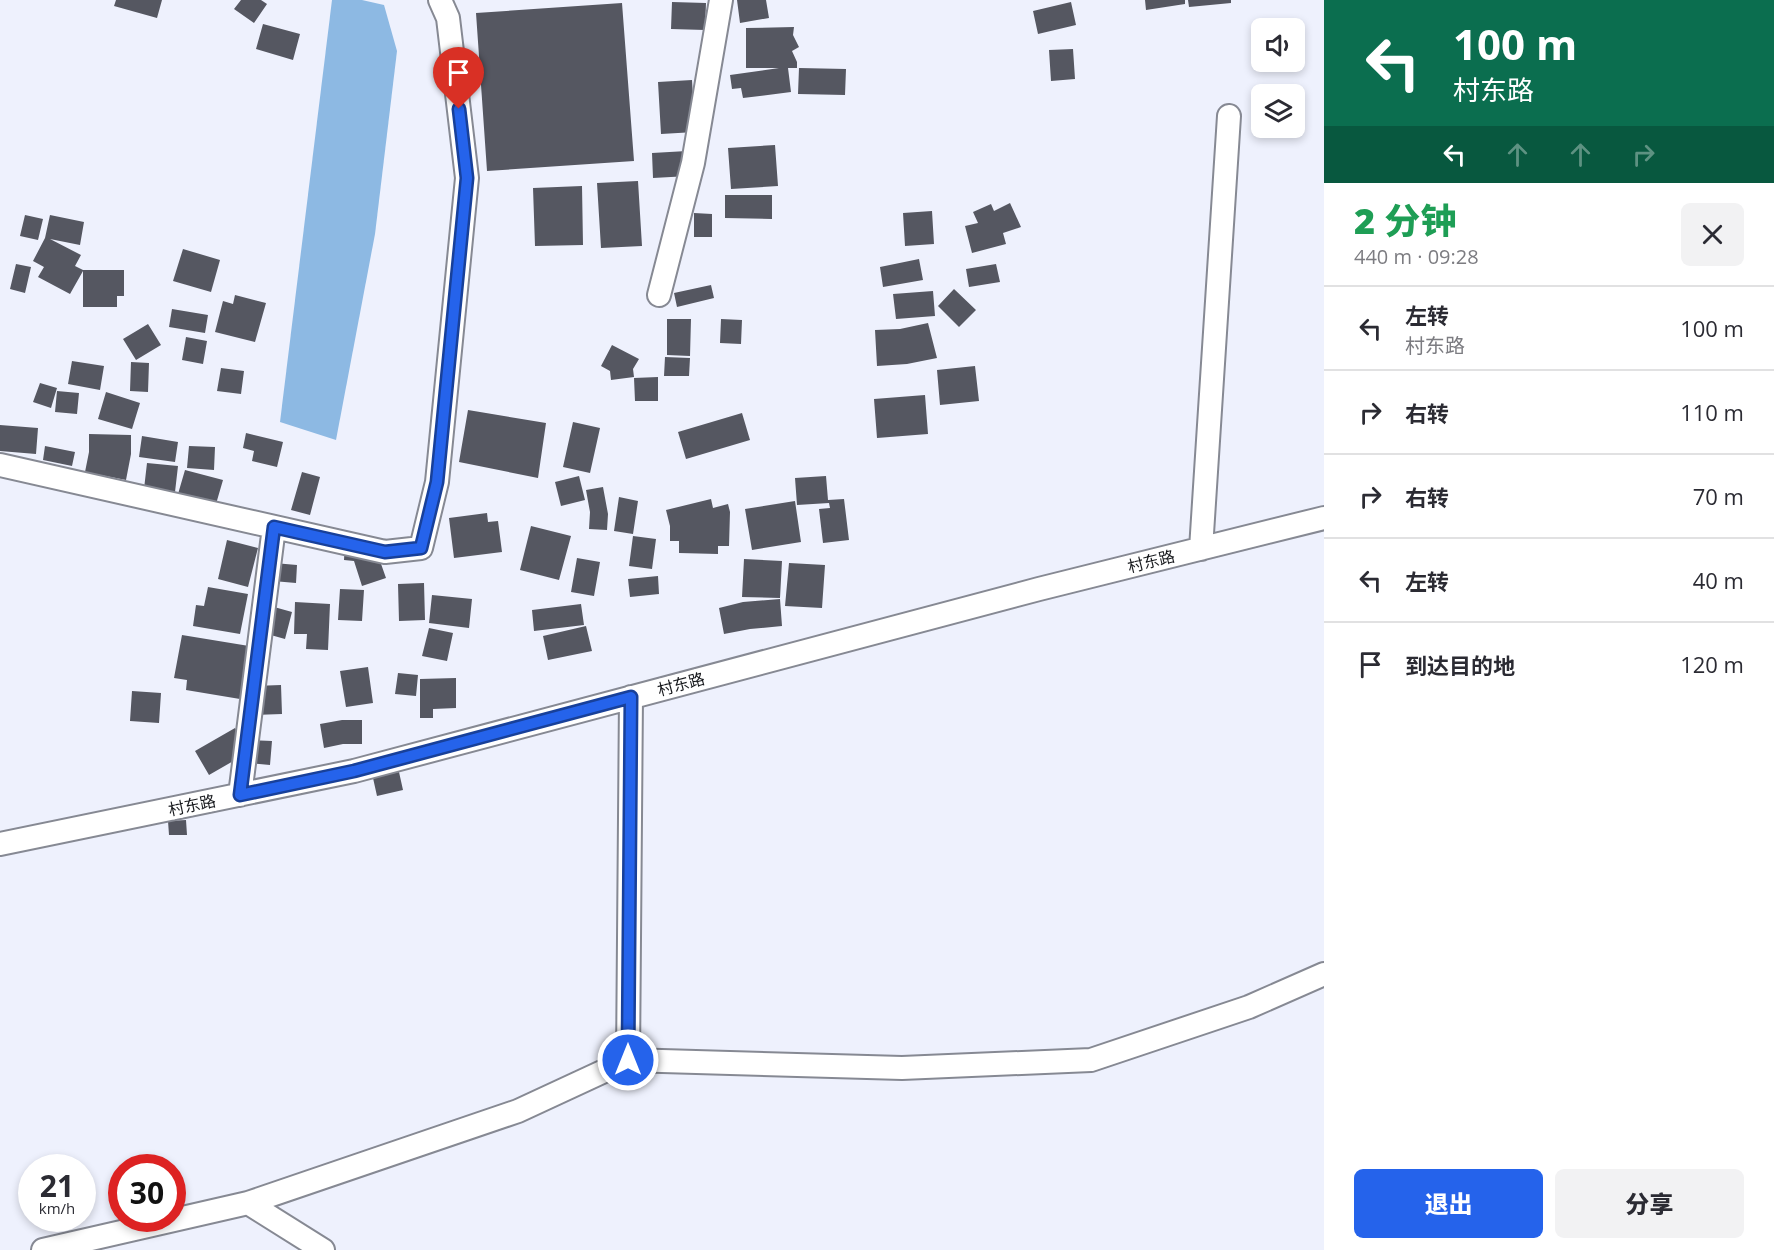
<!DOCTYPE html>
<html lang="zh">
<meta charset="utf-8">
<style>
:root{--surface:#fff;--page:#f2f2f3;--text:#2b2b33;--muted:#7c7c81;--line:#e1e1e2;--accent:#2563eb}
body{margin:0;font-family:"Open Sans","Noto Sans SC",sans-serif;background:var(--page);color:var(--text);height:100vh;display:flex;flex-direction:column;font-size:22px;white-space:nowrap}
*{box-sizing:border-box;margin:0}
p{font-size:20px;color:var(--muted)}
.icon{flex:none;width:33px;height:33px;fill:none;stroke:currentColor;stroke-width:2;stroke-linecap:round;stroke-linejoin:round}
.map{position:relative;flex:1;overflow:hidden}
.details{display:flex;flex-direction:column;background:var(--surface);width:450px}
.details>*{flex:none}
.top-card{background:#0b6e4f;color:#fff;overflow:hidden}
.controls{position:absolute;left:1251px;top:18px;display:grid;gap:12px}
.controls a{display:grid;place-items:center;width:54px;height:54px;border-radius:9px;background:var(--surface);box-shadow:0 3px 9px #0003;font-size:30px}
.speed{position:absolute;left:18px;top:1154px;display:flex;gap:12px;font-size:30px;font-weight:700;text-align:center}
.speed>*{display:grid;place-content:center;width:78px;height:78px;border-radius:50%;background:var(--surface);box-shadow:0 3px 9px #0003;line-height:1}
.speed small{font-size:15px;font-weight:400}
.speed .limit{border:9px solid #d22;background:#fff;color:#111}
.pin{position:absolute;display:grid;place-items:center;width:51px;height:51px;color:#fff;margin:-62px -26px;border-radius:50% 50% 50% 0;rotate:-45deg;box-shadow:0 0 6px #0007}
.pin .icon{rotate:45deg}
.me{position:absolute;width:66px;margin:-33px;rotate:0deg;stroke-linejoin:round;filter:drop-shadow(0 0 4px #0008)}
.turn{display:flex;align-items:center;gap:21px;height:126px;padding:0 30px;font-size:27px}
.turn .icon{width:78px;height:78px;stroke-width:2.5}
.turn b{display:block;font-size:42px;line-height:51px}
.lanes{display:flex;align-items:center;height:57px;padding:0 30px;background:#0003;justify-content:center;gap:30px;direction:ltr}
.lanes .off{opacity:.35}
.round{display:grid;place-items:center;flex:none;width:63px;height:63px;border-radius:9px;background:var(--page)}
.head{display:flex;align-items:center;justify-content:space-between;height:102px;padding:0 30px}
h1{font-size:36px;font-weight:800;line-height:45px;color:#1e9e55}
.action{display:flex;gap:12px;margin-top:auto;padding:12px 30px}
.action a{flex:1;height:69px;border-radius:9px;background:var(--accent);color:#fff;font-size:24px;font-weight:800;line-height:69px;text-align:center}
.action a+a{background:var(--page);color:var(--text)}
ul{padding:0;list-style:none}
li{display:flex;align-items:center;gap:18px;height:84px;padding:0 30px;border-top:2px solid var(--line)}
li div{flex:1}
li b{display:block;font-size:22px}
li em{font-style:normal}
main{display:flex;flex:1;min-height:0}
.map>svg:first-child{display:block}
.water{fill:#8db9e3}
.building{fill:#555761}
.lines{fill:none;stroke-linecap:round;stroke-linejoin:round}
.street-casing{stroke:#868993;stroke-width:26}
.street{stroke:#fff;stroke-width:22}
.route-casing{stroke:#184099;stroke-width:15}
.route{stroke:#2563eb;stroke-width:10}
.labels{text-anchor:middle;stroke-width:6;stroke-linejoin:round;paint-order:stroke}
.street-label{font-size:16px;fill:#16181c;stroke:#fff}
</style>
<main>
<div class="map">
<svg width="1324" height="1250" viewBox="0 0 1324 1250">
<rect width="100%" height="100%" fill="#eef1fd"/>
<!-- water -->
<path class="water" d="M332,0h30l22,5 13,46 -22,183 -39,206 -56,-18z"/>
<!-- building -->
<path class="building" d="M116,0h46l-5,18 -43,-12z
M241,0h20l6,4 -13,19 -20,-14z
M737,0h29l3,18 -29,5z
M1145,0h40v4l-39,6z
M1188,0h43v3l-42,4z
M672,2l34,1 -1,27 -34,-1z
M1071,2l5,23 -38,9 -5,-23z
M622,3l12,158 -147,10 -11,-158z
M263,24l37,10 -7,26 -37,-11z
M794,27l-1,8 6,12 -7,4 5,11v6h-9l3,24 -48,6 -2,-10 -9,1 -2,-14 49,-7h-33v-40z
M1073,49l2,30 -24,2 -2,-31z
M799,68l47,1 -1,26 -47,-1z
M692,80l3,52 -34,2 -3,-52z
M775,145l3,41 -47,3 -3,-41z
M687,151l2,25 -36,2 -1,-25z
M638,181l4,65 -41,2 -4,-65z
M582,186l1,59 -48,1 -2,-58z
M725,195h47v24l-47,-1z
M1010,203l11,24 -18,6 3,11 -34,9 -7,-27 13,-3 -5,-11 18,-8 3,7z
M932,211l2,33 -29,2 -2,-33z
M694,213l18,1v23h-18z
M25,215l18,4 -5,21 -18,-4z
M50,215l34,7 -4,23 -30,-6 31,16 -6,11 8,4h41v26h-7v11h-34v-36l-13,23 -32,-17 6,-10 -11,-6 12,-23z
M183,249l37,11 -9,32 -38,-11z
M919,259l4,21 -40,7 -3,-20z
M16,264l15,3 -6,26 -15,-4z
M996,264l4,18 -31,5 -3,-18z
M711,285l3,13 -37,9 -3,-14z
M954,289l22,21 -17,17 -21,-21z
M933,291l2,25 -39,3 -3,-25z
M235,295l31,8 -11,39 -40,-10 8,-31 10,3z
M172,309l36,6 -3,18 -36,-6z
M667,319h24l-1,37 -23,-1z
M721,319l21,1 -1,24 -21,-1z
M928,323l9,35 -30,6 -30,2 -2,-36 25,-1z
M148,324l13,21 -25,15 -13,-21z
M186,337l21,4 -4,23 -21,-4z
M612,345l27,14 -6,10 1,8 -23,3 -1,-9 -9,-5z
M665,357l25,1 -1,18h-25z
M72,361l32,5 -4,24 -32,-6z
M131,362l18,1 -1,29 -18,-1z
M975,366l4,35 -39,4 -3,-35z
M221,368l23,3 -3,23 -24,-3z
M658,377v24h-23l-1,-23z
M40,383l17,5 -6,20 -18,-6z
M57,391l22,2 -2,21 -22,-2z
M106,392l34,11 -8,26 -34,-10z
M925,395l3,39 -51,4 -3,-39z
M468,410l78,13 -8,55 -79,-16z
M742,413l8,27 -64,19 -8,-27z
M573,422l27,6 -10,45 -27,-6z
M0,425l38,3 -2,26 -36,-3z
M246,433l37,9 -6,25 -25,-6 2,-10 -11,-3z
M89,434l42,1v19l-5,26 -41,-8 4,-20z
M142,436l36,6 -3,20 -36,-5z
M45,446l30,6 -3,14 -29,-6z
M189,446l26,1 -1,23 -27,-2z
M147,463l31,3 -3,26 -31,-3z
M185,470l38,10 -7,24 -38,-10z
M302,472l18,5 -10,38 -19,-5z
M579,476l6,24 -24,6 -6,-24z
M826,476l2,24 16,-1 5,41 -26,3 -4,-34 11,-1 -1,-5 -32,2 -2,-27z
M603,487l5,27 -1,16 -18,-1 1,-17 -4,-22z
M619,497l19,4 -5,33 -19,-3z
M711,499l2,9 15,-4 2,8 -1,34h-11v8l-39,-1v-12h-9v-15l-4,-16z
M795,501l6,41 -49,8 -7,-41z
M487,513l1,9 10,-1 4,31 -48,6 -5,-40z
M531,526l40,10 -12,44 -39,-10z
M633,536l23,3 -4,30 -23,-3z
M227,540l31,8 -10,39 -30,-8z
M345,542l35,19 6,17 -24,8 -8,-25 -10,-1z
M577,558l23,4 -6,34 -23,-4z
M744,559l38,2 -2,37 -38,-1z
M274,563l23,2 -1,18 -23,-2z
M789,563l36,2 -3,43 -37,-2z
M658,576l1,18 -29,3 -2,-18z
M424,583l1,37 -26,1 -1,-37z
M208,587l40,7 -8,40 -47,-8 3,-21 8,1z
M340,589l24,1 -2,31 -24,-1z
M432,595l40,4 -3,29 -40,-5z
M780,599l2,27 -32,3 -26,5 -5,-26 24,-6z
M295,602l35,2 -2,46 -22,-1 1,-15h-13z
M581,604l3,21 -50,6 -2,-21z
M267,605l25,7 -7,27 -25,-7z
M586,626l6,25 -44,9 -5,-24z
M429,628l24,5 -6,28 -25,-5z
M182,635l67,11 -9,53 -54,-9 1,-10 -13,-2z
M368,667l5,36 -27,4 -6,-36z
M398,673l20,2 -2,21 -21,-2z
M456,678v30l-23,1v9h-13v-39z
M281,685l1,29 -29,1 -1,-29z
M132,691l29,2 -2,30 -29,-2z
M342,720h20v24h-19l-19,4 -4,-24z
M235,728l8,13 -1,15 -33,19 -14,-24z
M251,740l21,1 -2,24 -21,-2z
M399,772l4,18 -26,6 -4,-18z
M186,820l1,15h-18l-1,-14z"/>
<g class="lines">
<!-- street casing -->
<g class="street-casing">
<path id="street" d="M659,295l34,-132 28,-163
M0,465l385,87 36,-4 16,-66 30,-304 -19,-160 -8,-18
M1201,549l28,-433
M240,795l34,-268
M0,844l354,-73 685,-182 285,-71
M628,1060l274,8 189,-8 158,-53 75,-33
M248,1203l270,-92 110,-51 3,-363
M43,1250l205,-47 75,47"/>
</g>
<!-- street -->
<use href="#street" class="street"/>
</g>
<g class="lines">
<!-- route casing -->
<g class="route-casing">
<path id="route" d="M459,109l8,69 -30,304 -16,66 -36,4 -111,-25 -34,268 114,-24 277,-74 -3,363"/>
</g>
<!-- route -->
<use href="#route" class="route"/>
</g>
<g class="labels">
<!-- street labels -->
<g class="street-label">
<text transform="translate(1151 561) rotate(-14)" y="6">村东路</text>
<text transform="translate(681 684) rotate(-15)" y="6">村东路</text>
<text transform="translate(192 805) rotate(-12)" y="6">村东路</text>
</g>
</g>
</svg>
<div class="controls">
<a><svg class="icon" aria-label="sound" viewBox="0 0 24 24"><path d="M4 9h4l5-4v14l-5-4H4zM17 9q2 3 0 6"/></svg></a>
<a><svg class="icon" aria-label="layers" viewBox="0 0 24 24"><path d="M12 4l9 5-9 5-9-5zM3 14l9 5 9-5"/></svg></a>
</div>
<div class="speed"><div>21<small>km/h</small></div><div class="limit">30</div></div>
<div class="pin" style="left:459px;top:109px;background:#d93025"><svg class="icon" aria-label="arrive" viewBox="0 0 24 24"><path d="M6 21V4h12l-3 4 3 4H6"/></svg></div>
<svg class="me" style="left:628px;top:1060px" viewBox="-20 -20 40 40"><circle r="17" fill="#2563eb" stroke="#fff" stroke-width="3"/><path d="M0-11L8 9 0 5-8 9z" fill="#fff"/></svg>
</div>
<section class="details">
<div class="top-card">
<div class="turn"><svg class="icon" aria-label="left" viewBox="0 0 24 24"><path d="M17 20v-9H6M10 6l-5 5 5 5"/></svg><div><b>100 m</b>村东路</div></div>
<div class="lanes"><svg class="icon" aria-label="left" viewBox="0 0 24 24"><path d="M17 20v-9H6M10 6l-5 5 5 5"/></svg><svg class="icon off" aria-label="ahead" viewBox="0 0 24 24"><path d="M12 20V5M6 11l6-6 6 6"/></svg><svg class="icon off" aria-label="ahead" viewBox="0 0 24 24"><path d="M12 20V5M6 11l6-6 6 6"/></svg><svg class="icon off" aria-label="right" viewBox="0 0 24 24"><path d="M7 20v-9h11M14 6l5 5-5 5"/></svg></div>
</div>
<div class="head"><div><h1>2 分钟</h1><p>440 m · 09:28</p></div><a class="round"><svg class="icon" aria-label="close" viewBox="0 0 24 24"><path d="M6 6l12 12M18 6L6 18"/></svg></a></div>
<ul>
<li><svg class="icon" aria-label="left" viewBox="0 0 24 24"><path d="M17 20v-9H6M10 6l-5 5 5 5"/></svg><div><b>左转</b><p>村东路</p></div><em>100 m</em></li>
<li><svg class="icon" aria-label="right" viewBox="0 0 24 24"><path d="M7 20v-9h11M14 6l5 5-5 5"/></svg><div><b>右转</b></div><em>110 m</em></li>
<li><svg class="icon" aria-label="right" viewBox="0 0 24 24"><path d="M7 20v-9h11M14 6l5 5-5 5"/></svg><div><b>右转</b></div><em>70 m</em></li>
<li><svg class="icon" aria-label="left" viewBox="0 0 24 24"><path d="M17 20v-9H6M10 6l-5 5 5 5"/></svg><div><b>左转</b></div><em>40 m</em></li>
<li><svg class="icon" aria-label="arrive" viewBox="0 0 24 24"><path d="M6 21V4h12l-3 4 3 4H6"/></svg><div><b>到达目的地</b></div><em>120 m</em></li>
</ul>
<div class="action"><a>退出</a><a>分享</a></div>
</section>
</main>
